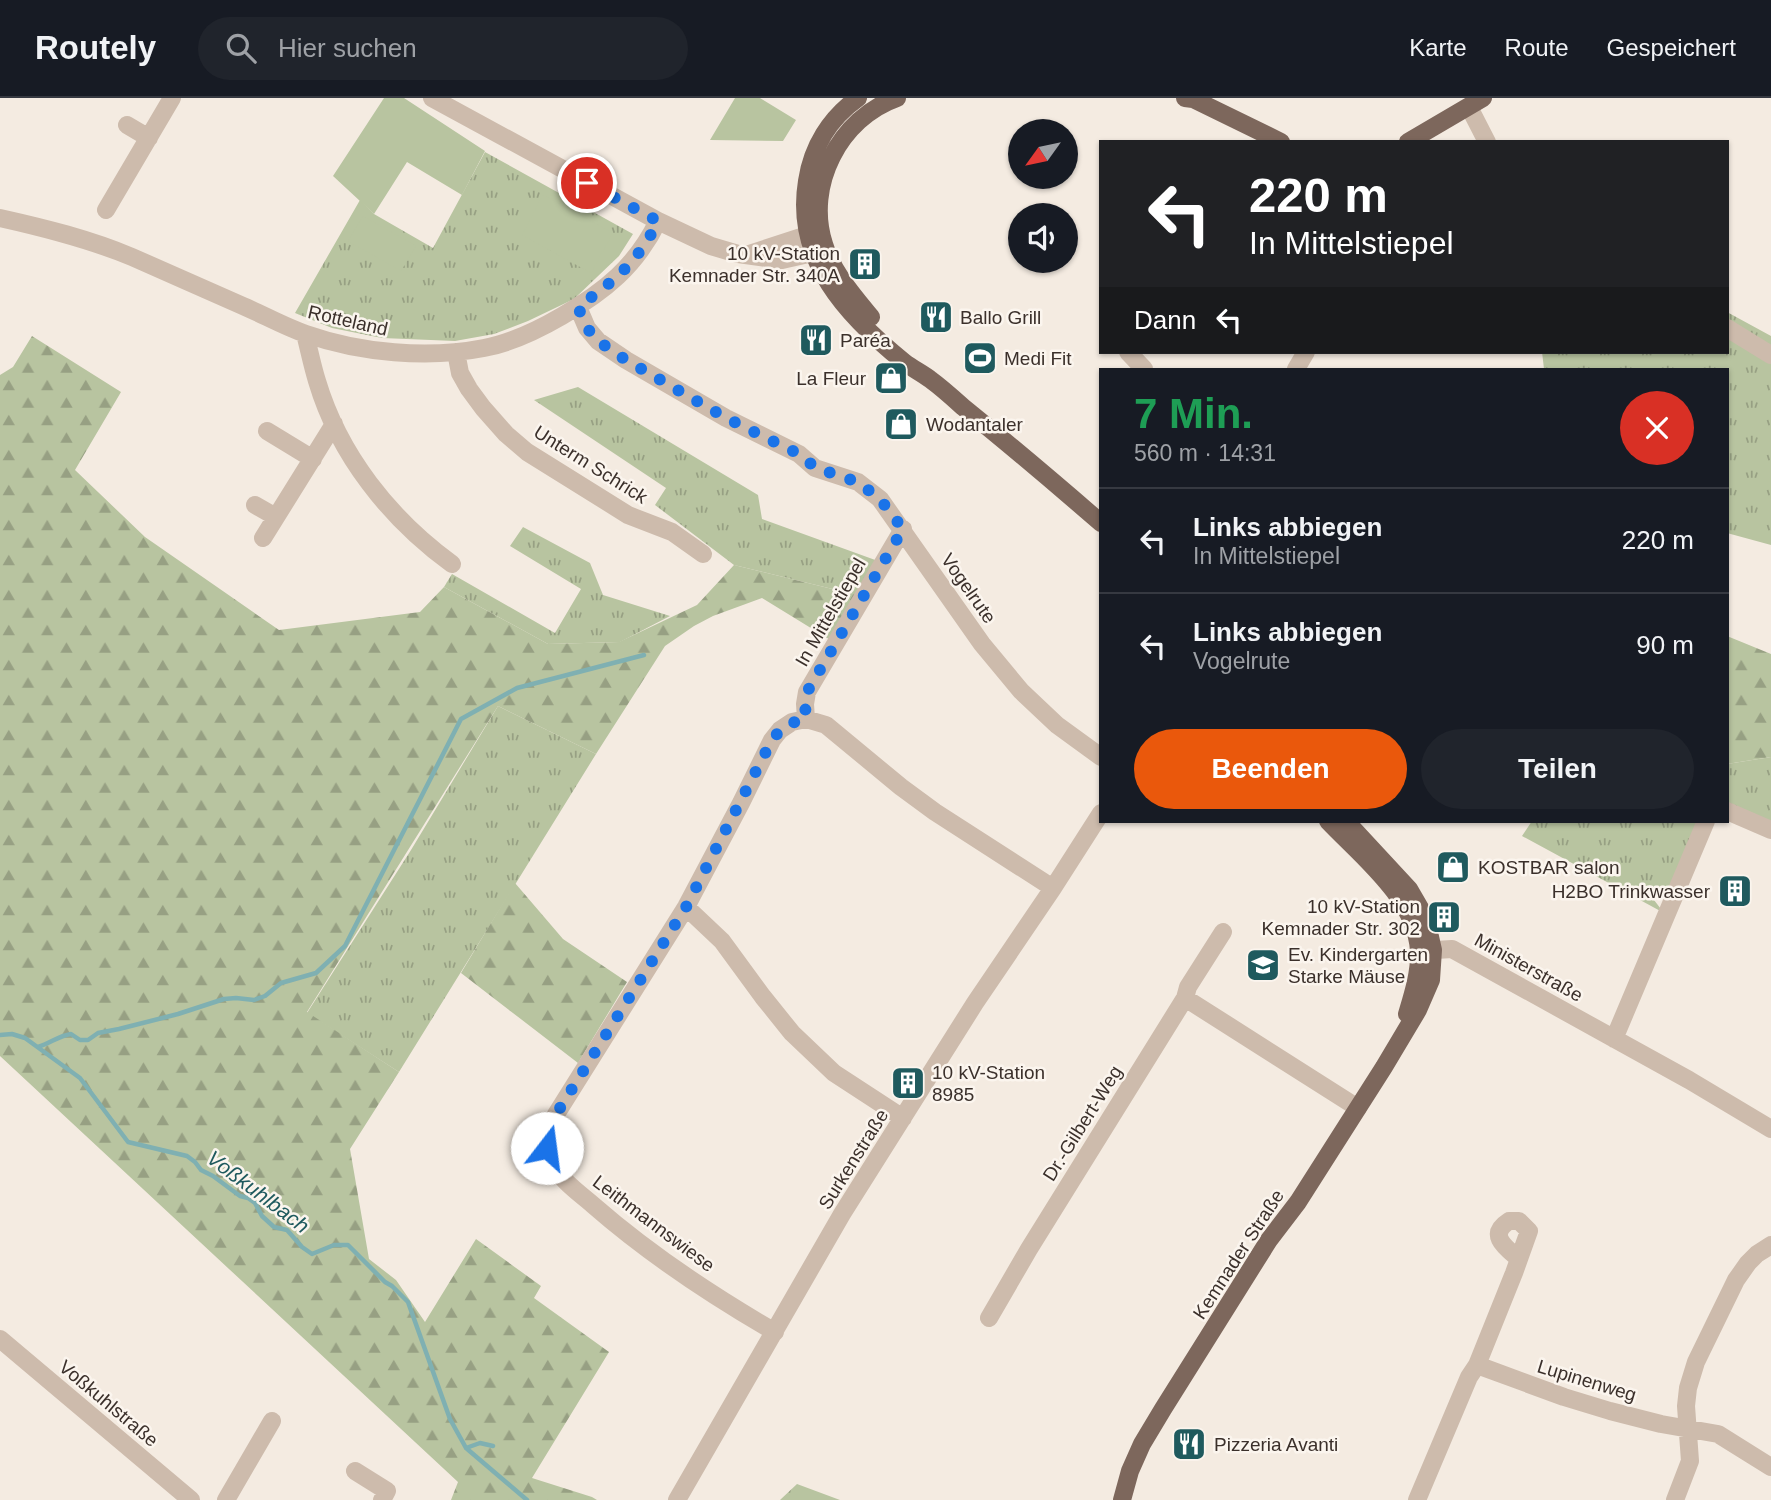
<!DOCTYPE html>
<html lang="de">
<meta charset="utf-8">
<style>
:root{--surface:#171b24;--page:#20242c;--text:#f1f3f6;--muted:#9ea1a6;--line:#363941;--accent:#ea580c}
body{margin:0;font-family:Arial,sans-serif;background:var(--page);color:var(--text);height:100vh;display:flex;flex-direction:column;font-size:26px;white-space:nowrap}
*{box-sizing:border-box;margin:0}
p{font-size:23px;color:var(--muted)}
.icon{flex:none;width:38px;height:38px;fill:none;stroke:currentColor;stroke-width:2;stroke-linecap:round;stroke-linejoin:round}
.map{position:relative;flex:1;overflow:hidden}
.drawer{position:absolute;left:1099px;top:270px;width:630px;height:455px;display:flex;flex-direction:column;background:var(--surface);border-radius:0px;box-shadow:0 2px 5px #0004}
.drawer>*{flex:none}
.top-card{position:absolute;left:1099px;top:42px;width:630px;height:214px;border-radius:0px;box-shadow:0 2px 5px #0004;background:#202124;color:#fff;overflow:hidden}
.needle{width:46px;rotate:237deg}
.buttons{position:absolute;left:1008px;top:21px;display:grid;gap:14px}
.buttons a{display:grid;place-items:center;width:70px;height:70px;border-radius:50%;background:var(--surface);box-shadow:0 2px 5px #0004;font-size:35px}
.pin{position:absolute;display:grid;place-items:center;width:60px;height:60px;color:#fff;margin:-30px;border:4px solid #fff;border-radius:50%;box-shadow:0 2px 7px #0007}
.me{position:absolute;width:77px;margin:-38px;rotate:15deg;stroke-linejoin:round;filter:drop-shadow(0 0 5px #0008)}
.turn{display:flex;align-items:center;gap:24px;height:147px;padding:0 35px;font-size:32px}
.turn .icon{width:91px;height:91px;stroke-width:2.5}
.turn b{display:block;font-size:49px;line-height:60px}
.then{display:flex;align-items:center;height:66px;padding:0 35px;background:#0003;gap:14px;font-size:26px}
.round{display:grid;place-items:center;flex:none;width:74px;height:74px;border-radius:37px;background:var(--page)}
.headline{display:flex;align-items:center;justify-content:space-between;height:119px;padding:0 35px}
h1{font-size:42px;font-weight:700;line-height:52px;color:#1e9e55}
.button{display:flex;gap:14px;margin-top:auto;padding:14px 35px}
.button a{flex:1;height:80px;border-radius:42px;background:var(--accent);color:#fff;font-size:28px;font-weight:700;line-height:80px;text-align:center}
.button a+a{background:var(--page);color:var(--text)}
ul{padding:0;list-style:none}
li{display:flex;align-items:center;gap:21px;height:105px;padding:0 35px;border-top:2px solid var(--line)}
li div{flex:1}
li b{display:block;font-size:26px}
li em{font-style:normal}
header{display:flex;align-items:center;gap:42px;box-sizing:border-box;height:98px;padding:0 35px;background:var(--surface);border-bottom:2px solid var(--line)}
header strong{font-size:33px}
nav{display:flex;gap:38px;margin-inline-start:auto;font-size:24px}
.search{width:490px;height:63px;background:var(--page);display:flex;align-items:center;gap:18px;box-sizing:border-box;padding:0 24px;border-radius:38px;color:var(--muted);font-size:26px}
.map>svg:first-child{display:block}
.grass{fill:url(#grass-tufts)}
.forest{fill:url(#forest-firs)}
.garden{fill:#b8c4a0}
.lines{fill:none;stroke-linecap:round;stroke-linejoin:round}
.stream{stroke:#7fb0b2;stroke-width:4.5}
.minor{stroke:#cdbbac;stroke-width:18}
.major{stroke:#7d675c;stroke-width:18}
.route{stroke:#1a73e8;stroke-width:12;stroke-dasharray:0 21.6}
.labels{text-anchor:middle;stroke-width:5;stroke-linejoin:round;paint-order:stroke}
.poi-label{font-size:19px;fill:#3b302b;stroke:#fbf5ee;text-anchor:start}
.street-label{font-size:19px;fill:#3b302b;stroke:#fbf5ee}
.water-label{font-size:21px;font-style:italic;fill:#1f5a5e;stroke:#fbf5ee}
</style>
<header>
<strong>Routely</strong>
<div class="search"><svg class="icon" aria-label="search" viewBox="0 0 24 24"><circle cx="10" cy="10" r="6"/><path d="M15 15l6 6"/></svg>Hier suchen</div>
<nav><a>Karte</a><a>Route</a><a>Gespeichert</a></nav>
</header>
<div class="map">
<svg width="1771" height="1402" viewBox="0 0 1771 1402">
<defs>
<pattern id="grass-tufts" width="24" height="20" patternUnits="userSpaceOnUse" patternTransform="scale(1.75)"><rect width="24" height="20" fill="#b8c4a0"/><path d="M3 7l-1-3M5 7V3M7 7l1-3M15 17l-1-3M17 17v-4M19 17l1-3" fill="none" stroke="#97a083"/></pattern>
<pattern id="forest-firs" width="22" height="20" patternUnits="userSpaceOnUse" patternTransform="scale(1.75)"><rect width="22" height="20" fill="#b8c4a0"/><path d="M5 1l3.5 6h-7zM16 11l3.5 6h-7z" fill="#97a083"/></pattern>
</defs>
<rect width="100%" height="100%" fill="#f4ebe1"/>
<!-- grass -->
<path class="grass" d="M485,54l148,82 -14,22 -45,43 -46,22 -34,13 -39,7 -73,-3 -50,-10 -37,-15 65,-113 14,14 59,34z
M1727,214l44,24v13l-44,-28z
M1727,236l44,27v184l-44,-12v-164h-183l-2,-17h185z
M578,289l180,108 4,24 116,42 -17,35 -127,-31 -79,-60 11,-17 -132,-88z
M523,429l67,36 13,32 67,21 -50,26 -72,2 -104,-57 8,-13 103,59 26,-44 -71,-43z
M498,608l98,48 -197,318 -92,-59 104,-163z
M1771,659v67l-41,-19 -3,-7v-34z
M1532,723h170l-33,81 -12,-6 -3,4 10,13 -142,-77z
M797,1386l43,16h-60z"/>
<!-- forest -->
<path class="forest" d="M32,238l89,56 -46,78 70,67 134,93 141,-18 24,-25 104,57 71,-2 78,-37 37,-40 127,31 -29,45 -70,-43 -49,18 -19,10 -29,20 -69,108 -98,-48 -191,306 92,60 -49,77 19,110 27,21 29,42 51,-83 65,47 -7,12 75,54 -77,126 60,19 5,3h-146l7,-18 -458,-426v-681l13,-8z
M1727,538l44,18v103l-44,7z
M515,785l48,56 64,43 -49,81 -117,-90z"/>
<!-- garden -->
<path class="garden" d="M384,0h20l81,53 -23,44 -55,-33 -33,52 -41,-38z
M735,0h25l36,22 -13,21 -73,-1z
M543,97l70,38 -22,40 -69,-38z
M363,118l53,30 -15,25 -53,-30z"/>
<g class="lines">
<!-- stream -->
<path class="stream" d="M0,937l12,-1 13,4 55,40 48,64 59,14 8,6 6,8 12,6 27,20 8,2 7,5 7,13 12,11 13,3 15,17 10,7 22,-9h14l37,37 7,4 16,16 42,117 16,29 61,52
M38,949c13,-4 20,-11 33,-13l9,6h8l10,-7 21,-4 59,-15 46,-15 12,-1 18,2 11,-4 16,-13 35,-10 29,-27 116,-227 56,-31 127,-33
M466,1350l14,-5 13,3"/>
<!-- minor -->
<path class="minor" d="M432,0l226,123 53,25 27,8 44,6 31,-7 10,-11 -16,-7 -61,20
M1469,9l18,35
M127,27l22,13
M106,112l66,-112
M0,120c45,10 89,21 132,39 37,16 74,33 111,49 21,9 42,21 63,28 54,19 122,25 178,14 27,-5 54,-18 78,-32 43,-25 74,-50 96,-95
M578,209l9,21 11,13 28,19 100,58 73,36 16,14 43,14 22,17 102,145 39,47 36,34 44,32
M1727,230l44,27
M305,236c4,15 7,31 12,47 22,74 73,138 135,183
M456,254l4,21 9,16 14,19 23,26 21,18 101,63 44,17 31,22
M1128,254l16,17
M1296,271l10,-17
M267,333l46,28
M255,407l21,12
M263,440l71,-114
M806,621l-1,-15 2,-12 96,-163
M1727,713l44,19
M686,809l36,34 41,56 29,36 42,40 69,45
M1420,853l32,-2 237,131 82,49
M1185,900l173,110
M1614,941l92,-218
M989,1220l40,-69 156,-251 3,-11 35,-55
M775,1234c-64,-37 -126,-78 -182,-127 -15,-13 -33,-25 -41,-43 -8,-17 -4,-30 3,-46l131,-209 55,-104 31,-63 8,-10 12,-8 14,-3 20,6 75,62 34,25 118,76
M0,1241l191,161
M1477,1267l87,32 46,14 51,13 57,10 53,33
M355,1373l32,20 -5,9
M226,1402l46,-79
M677,1402l165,-286 133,-211 78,-115 48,-75
M1417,1402l52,-123 8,-12 37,-92 15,-42 -10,-10h-10c-22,14 -3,27 10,38
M1675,1402l15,-39 -4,-55 2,-18 8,-26 40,-82 12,-17 9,-9 14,-9"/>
<!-- major -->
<path class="major" d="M858,0c-28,20 -46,49 -51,83 -13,79 40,135 97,181 9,7 18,11 27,18 11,8 22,18 32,27 47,38 93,77 138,116
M1185,0l8,1 88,43
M1408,44l75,-44
M871,219c-18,-22 -39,-46 -47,-73 -19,-59 16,-126 73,-146
M1328,723c33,35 88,77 91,130 1,21 -6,43 -12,63
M1122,1402l8,-29 12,-27 21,-35 106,-169 29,-38 86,-135 34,-57 13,-30 2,-30 -5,-22 -8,-20 -11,-19 -63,-68"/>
</g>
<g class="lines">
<!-- route -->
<path class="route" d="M547,1050l1,-16 7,-16 131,-209 86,-167c10,-13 19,-18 34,-21l-1,-15 2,-12 96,-163 -23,-30 -22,-17 -42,-14 -17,-14 -73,-36 -100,-58 -28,-19 -11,-13 -9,-21c36,-26 60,-45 80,-86l-71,-38"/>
</g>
<!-- icons -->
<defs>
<g id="building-square" transform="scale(1.75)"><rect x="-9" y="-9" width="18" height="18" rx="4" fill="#1f5a5e" stroke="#fbf5ee"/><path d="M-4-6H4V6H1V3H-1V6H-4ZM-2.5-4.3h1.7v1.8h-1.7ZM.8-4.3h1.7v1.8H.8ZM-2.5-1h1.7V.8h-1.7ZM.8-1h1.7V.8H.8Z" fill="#fff"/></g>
<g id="restaurant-square" transform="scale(1.75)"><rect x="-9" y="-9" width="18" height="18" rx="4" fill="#1f5a5e" stroke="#fbf5ee"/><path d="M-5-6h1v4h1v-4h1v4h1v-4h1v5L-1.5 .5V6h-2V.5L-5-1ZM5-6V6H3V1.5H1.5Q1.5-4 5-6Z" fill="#fff"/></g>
<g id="stadium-square" transform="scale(1.75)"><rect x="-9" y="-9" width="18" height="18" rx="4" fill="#1f5a5e" stroke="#fbf5ee"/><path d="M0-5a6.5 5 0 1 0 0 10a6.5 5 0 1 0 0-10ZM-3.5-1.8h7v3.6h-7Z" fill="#fff"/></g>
<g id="shop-square" transform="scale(1.75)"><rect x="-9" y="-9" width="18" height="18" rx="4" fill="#1f5a5e" stroke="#fbf5ee"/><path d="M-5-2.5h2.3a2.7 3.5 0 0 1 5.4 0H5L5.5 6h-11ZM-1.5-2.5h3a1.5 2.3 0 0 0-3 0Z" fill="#fff"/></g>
<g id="school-square" transform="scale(1.75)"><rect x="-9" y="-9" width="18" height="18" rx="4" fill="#1f5a5e" stroke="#fbf5ee"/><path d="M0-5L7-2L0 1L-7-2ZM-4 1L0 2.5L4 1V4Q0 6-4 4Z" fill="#fff"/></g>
</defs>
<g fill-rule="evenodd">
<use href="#building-square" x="865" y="166"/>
<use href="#restaurant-square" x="936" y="219"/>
<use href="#restaurant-square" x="816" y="242"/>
<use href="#stadium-square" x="980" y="260"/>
<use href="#shop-square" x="891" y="280"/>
<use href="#shop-square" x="901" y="326"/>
<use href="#shop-square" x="1453" y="769"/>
<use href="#building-square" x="1735" y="793"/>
<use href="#building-square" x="1444" y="819"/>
<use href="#school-square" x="1263" y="867"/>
<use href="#building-square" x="908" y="985"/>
<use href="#restaurant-square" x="1189" y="1346"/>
</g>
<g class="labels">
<!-- poi labels -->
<g class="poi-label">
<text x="840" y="162" text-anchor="end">10 kV-Station<tspan x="840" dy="22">Kemnader Str. 340A</tspan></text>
<text x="960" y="226">Ballo Grill</text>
<text x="840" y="249">Paréa</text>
<text x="1004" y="267">Medi Fit</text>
<text x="866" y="287" text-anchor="end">La Fleur</text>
<text x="926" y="333">Wodantaler</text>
<text x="1478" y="776">KOSTBAR salon</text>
<text x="1710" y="800" text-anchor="end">H2BO Trinkwasser</text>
<text x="1420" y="815" text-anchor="end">10 kV-Station<tspan x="1420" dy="22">Kemnader Str. 302</tspan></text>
<text x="1288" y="863">Ev. Kindergarten<tspan x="1288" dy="22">Starke Mäuse</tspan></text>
<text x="932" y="981">10 kV-Station<tspan x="932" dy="22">8985</tspan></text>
<text x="1214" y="1353">Pizzeria Avanti</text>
</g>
<!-- street labels -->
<g class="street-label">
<text transform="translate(348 222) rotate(13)" y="7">Rotteland</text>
<text transform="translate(591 366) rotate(32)" y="7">Unterm Schrick</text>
<text transform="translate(969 490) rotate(55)" y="7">Vogelrute</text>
<text transform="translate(830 514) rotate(-60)" y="7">In Mittelstiepel</text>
<text transform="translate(1529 869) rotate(29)" y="7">Ministerstraße</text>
<text transform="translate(1082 1025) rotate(-58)" y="7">Dr.-Gilbert-Weg</text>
<text transform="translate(853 1061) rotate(-58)" y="7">Surkenstraße</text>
<text transform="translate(654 1125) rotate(37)" y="7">Leithmannswiese</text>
<text transform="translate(1238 1156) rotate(-57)" y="7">Kemnader Straße</text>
<text transform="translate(1587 1282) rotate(17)" y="7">Lupinenweg</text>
<text transform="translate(109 1305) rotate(40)" y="7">Voßkuhlstraße</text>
</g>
<!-- water labels -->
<g class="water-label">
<text transform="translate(258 1094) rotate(37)" y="7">Voßkuhlbach</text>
</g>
</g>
</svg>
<div class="buttons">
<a><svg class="needle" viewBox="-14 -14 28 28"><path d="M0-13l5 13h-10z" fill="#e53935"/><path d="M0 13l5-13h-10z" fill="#9ea1a6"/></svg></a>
<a><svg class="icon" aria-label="sound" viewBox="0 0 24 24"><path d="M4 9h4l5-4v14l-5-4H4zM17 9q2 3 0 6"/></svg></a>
</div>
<div class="pin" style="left:587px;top:85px;background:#d93025"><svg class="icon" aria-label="arrive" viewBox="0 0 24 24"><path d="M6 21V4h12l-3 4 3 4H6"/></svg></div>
<svg class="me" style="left:547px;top:1050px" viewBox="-20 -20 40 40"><circle r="19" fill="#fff"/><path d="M0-13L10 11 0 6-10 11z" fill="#1a73e8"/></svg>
<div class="top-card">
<div class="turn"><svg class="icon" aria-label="left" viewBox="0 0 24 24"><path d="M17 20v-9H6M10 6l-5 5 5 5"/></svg><div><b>220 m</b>In Mittelstiepel</div></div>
<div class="then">Dann<svg class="icon" aria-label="left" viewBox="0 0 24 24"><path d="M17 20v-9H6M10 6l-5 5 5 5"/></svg></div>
</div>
<section class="drawer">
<div class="headline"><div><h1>7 Min.</h1><p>560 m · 14:31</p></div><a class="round" style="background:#d93025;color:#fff"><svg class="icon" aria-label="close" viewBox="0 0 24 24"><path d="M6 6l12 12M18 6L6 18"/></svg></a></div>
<ul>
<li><svg class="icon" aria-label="left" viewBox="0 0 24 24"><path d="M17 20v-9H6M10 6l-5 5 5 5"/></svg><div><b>Links abbiegen</b><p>In Mittelstiepel</p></div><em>220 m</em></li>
<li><svg class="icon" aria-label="left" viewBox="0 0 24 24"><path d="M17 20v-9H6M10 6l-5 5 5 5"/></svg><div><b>Links abbiegen</b><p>Vogelrute</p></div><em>90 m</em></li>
</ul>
<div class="button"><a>Beenden</a><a>Teilen</a></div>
</section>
</div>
